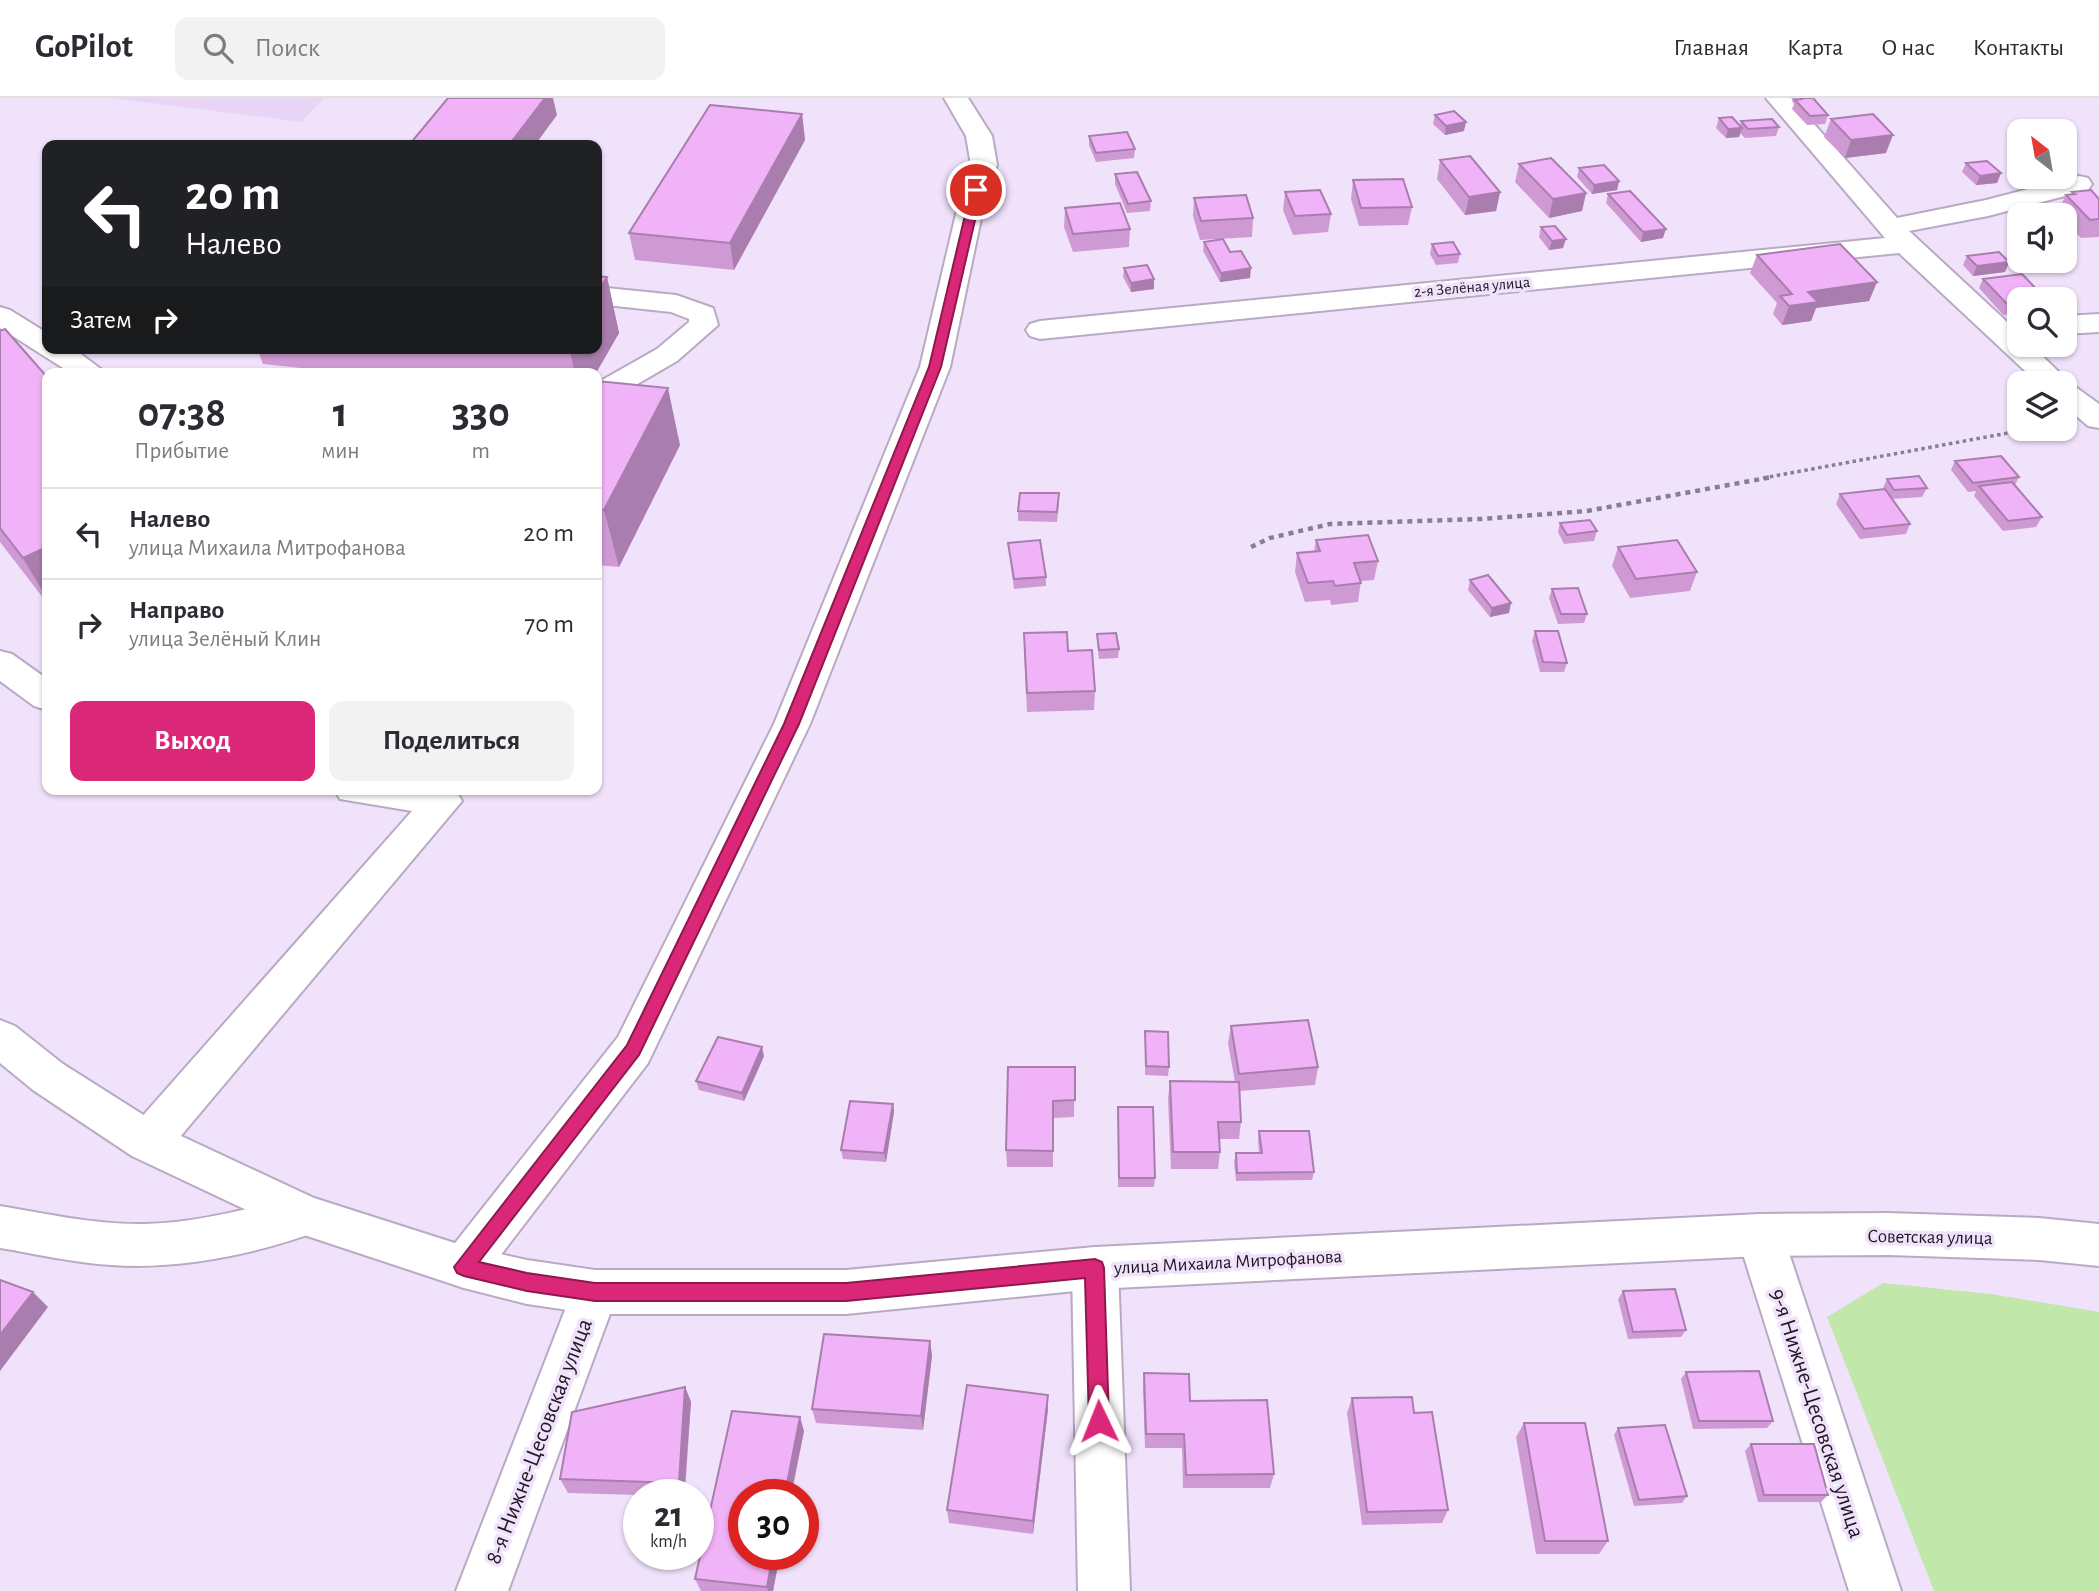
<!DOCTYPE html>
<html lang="ru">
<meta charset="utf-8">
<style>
:root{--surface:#fff;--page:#f2f2f3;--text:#2b2b33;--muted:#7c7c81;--line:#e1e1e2;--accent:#db2777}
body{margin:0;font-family:"Alegreya Sans",sans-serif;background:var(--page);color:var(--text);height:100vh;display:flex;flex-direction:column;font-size:26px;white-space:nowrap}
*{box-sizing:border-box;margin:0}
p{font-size:23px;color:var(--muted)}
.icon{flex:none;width:38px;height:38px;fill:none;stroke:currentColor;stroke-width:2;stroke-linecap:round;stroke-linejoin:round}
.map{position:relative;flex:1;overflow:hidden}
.details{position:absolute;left:42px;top:270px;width:560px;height:427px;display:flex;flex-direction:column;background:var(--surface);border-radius:14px;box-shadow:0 2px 5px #0004}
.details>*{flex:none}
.top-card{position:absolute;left:42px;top:42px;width:560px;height:214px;border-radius:14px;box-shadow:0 2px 5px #0004;background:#202124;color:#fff;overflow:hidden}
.needle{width:46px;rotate:329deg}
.fabs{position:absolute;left:2007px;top:21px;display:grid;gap:14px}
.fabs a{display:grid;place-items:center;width:70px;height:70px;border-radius:14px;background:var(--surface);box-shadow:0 2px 5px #0004;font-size:35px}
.speed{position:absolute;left:623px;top:1381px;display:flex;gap:14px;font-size:35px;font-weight:700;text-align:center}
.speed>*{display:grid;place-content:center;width:91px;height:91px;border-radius:50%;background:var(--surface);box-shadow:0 2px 5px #0004;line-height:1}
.speed small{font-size:18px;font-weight:400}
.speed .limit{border:10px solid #d22;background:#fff;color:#111}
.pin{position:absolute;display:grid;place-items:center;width:60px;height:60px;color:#fff;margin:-30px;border:4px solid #fff;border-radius:50%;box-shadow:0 2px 7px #0007}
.me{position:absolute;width:77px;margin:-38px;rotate:358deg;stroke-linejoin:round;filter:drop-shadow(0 0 5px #0008)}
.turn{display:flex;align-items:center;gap:24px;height:147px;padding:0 28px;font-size:32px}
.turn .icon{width:91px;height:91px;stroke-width:2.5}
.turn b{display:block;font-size:49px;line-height:60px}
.then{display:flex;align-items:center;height:66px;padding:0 28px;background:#0003;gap:14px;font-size:26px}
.eta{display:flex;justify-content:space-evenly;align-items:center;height:119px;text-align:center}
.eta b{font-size:42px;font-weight:700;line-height:49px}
.button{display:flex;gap:14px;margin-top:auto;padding:14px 28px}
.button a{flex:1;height:80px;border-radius:14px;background:var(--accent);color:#fff;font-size:28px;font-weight:700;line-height:80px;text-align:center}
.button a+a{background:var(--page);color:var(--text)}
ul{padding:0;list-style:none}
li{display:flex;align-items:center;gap:21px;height:91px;padding:0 28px;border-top:2px solid var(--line)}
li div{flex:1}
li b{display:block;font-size:26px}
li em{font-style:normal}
header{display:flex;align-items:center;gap:42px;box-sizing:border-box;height:98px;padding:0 35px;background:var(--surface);border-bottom:2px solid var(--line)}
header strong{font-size:33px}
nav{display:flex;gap:38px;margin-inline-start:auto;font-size:24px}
.search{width:490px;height:63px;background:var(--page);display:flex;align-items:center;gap:18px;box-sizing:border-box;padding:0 24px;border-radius:14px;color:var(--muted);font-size:26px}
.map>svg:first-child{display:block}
.built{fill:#e8d5f6}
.green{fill:#c2e7ab}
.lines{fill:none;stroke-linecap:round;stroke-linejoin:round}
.minor-casing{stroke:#b9aac3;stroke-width:4}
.major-casing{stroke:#b9aac3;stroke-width:4}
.path-far1{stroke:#887e8f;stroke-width:3.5;stroke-dasharray:3.5 3.5;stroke-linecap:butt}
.path{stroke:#887e8f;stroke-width:4.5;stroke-dasharray:5 5;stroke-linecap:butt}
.minor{fill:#fff;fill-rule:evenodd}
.major{fill:#fff;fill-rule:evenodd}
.wall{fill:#cf9ad4}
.shaded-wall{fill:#a97dad}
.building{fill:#f1b3f7;stroke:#a97dad;stroke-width:2}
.route{fill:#db2777;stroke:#8e194d;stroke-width:2}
.labels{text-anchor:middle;stroke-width:7;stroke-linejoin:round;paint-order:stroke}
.far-street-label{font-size:16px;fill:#1d1821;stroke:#f1e2fc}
.street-label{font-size:19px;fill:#1d1821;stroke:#f1e2fc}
.near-street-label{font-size:23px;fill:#1d1821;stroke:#f1e2fc}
</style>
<header>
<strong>GoPilot</strong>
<div class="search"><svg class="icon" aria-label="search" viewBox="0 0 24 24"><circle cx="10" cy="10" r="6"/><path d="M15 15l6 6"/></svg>Поиск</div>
<nav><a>Главная</a><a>Карта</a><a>О нас</a><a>Контакты</a></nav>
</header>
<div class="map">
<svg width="2099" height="1493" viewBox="0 0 2099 1493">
<rect width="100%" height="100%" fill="#f1e2fc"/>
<!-- built -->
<path class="built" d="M110,0h214l-23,24z"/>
<!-- green -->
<path class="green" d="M1883,1185l108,11 108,18v279h-165l-107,-274z"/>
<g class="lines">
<!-- minor casing -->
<g class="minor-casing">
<path id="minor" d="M944,0h24l24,38 5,29 -15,49 -32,153 -140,357 -162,339 -168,219 -16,6 -16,-6 -7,-15 7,-15 170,-215 156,-313 146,-357 36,-153 15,-49 -5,-29z
M1766,0h25l106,120 89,-18 93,-24 9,2 4,6 -4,6 -100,26 -79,15 111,103v11h11l39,38 29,21v24l-11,-2 -23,-20v-23h-27l-139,-130 -859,86 -10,-3 -4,-6 4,-6 10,-3 845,-83z
M597,189l79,8 37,13 5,17 -41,36 -69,40 -11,3v-21l60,-34 32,-27v-3l-18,-7 -74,-8z
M0,209l10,3 37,23v15h26l33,25h-35l-71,-45z
M2099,216v18l-34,2v-18z
M0,553l12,3 35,25v31l-13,-4 -34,-25z
M334,691h117l5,2 6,10 -298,355 -16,5 -16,-5 -6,-14 6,-14 280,-317 -72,-12z
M305,1098l16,6 7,14 -7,14c-64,24 -141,40 -210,35 -37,-2 -74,-11 -111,-17v-42c48,8 96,19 145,18 54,-1 108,-17 160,-28z
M1760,1116l16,6 7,15 118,356h-52l-112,-356 7,-15z
M1095,1149l16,6 7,15 12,323h-52l-6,-323 7,-15z
M595,1172l17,7 6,15 -110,299h-52l116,-299 6,-15z"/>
</g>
<!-- major casing -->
<g class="major-casing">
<path id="major" d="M0,922l15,6 48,38 101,64 150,70 150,48 63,14 68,10h251l249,-23 665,-33 128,-1 151,5 60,6v42l-60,-6 -151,-5 -128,1 -665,33 -249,25h-251l-68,-10 -63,-16 -175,-58 -157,-74 -99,-66 -33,-27z"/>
</g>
<!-- path-far1 -->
<path class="path-far1" d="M1763,380l267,-49"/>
<!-- path -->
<path class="path" d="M1251,449l19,-9 60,-14 151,-5 106,-8 185,-34"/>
<!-- minor -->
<use href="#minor" class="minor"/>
<!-- major -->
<use href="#major" class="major"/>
</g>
<!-- wall -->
<path class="wall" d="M1793,0h20l15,17 -3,9 -18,1 -15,-16 2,-5 -2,-3z
M802,16l3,26 -71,130 -99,-10 -6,-27z
M1435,17l29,16 -19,4 -12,-11z
M1719,20l21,8 1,-5 38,6 -3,9 -31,2 -5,-5 -1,4 -13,1 -10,-10z
M1831,21l55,34 -41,5 -21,-21z
M1089,38l46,13 -1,9 -38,4 -7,-17z
M2015,58h5v19l-9,-10z
M1440,62l60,32 -4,19 -31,4 -28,-36z
M1966,65l35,10 -4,10 -21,2 -14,-13z
M1519,66l67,29 -4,18 -33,7 -34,-36z
M1579,70l40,13 -2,9 -25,4 -15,-17z
M1115,76l36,27 -1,10 -23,2 -12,-29z
M2021,79h23l-2,4 -17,1z
M1353,82l59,27 -4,18 -49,1 -8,-27z
M1285,94l46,22 -3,18 -35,3 -10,-25z
M2072,94l27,7v38l-18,1 -16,-16v-7h-6l-2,-2 9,-18 5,-1z
M1608,96l55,44 -22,4 -35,-39z
M1194,100l59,20 -1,19 -52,3 -7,-24z
M1065,110l65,21 -1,18 -56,5 -9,-25z
M1541,129l22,21 -14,2 -10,-13z
M1204,144l26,10 20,26 -30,4 -17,-31z
M1432,146l28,10 -2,9 -22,2 -6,-11z
M1757,157l120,27 -8,19 -53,7 -5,13 -29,4 -9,-11 4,-11 -27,-30z
M1967,158l42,6 -4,10 -32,4 -10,-11z
M1124,170l30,21 -23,3 -8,-15z
M607,179l12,56 -23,40h-248l-85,-9 -6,-16h340z
M1983,181l37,20v14l-17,2 -24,-27z
M0,233l47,46v226l-47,-61z
M597,283l83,64 -61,122 -22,-2z
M1955,363l64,16 -4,8 27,32 -6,10 -33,4 -29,-35 2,-5 -8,1 -17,-22z
M1887,381l40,9 -5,9 -30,2 18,25 -4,10 -46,5 -24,-35 4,-10 43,-4v-2z
M1059,405l-2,19 -39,-1v-10z
M1560,425l37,8 -3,10 -30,3 -6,-12z
M1316,442l62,21 -4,19 -13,1 -3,21 -27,3 -1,-5 -25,2 -10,-30 2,-19 17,-1z
M1008,445l38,34v9l-32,3 -5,-37z
M1618,449l79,25 -7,19 -60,7 -18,-32z
M1470,482l39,33 -19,4 -22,-27z
M1552,491l35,25 -3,9 -26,1 -9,-26z
M1535,533l32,32 -3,9h-24l-8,-31z
M1097,536l22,15 -1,9 -19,1 -2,-16z
M1068,553l27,40 -1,19 -67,2 -3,-60z
M1231,928l87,41 -3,18 -76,6 2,31 -2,17h-20l1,13 -2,17h-47l-3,-70 2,-18 65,1 -7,-39z
M1145,933l24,36 -1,9 -23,-1z
M764,958l-20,45 -45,-11 -3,-9z
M1075,969l-1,50 -21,1v49h-46l-1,-17z
M893,1006l1,8 -8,50 -43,-3 -2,-9z
M1118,1009l37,71 -1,9h-36z
M1259,1033l55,41 -2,8 -76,1 -2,-19 2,-9h23l-1,-13z
M1623,1193l63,39 -5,7 -53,2 -10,-40z
M930,1243l2,15 -9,74 -107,-7 -4,-14z
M1686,1274l87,49 -6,7 -74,1 -12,-50z
M1144,1275l46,28 84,73 -4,14h-87l-1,-40h-37l-2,-60z
M685,1289l6,15 -6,92 -46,1 -71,-2 -8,-14z
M1048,1297v14l-15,125 -84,-11 -2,-13z
M1352,1300l62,15 34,97 -6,13 -80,2 -15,-112z
M1524,1325l84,118 -9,13h-63l-20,-117z
M1618,1330l69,68 -5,7 -48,3 -20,-71z
M804,1333l-31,160h-72l-6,-12z
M1751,1346l77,51 -7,7h-63l-13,-51z"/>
<!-- shaded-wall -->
<path class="shaded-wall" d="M545,0h8l4,17 -22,30h-26z
M802,16l3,26 -71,130 -4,-27z
M1466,24l-2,9 -19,4 1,-9z
M1742,30l-3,9 -13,1 2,-9z
M1893,37l-7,18 -41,5 6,-18z
M2001,75l-4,10 -21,2 4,-9z
M1619,83l-2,9 -25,4 2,-9z
M1500,94l-4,19 -31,4 4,-18z
M1586,95l-4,18 -33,7 4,-19z
M1666,131l-3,9 -22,4 2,-10z
M1566,141l-3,9 -14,2 3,-9z
M2009,164l-4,10 -32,4 4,-10z
M1251,170l-1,10 -30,4 1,-9z
M607,179l12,56 -23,40h-21l-6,-25h28v-55z
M1154,181v10l-23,3v-9z
M1877,184l-8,19 -53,7 -5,13 -29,4 7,-19 19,-14z
M668,290l12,57 -61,122 -15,-57z
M47,449v52l-24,-41z
M1511,505l-2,10 -19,4 2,-9z
M762,949l2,9 -20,45 -2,-8z
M893,1006l1,8 -8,50 -2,-9z
M33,1194l15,15 -48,64v-36z
M930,1243l2,15 -9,74 -2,-14z
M685,1289l6,15 -7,92 -5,-11z
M1048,1297v14l-15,125v-13z
M800,1319l4,14 -13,63h-6z
M773,1456h7l-7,37h-5l-1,-4z"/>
<!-- building -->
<path class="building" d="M448,0h97l-36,47h-100z
M1801,0h12l15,17 -18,1 -15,-16 7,-1z
M710,7l92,9 -72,129 -101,-10z
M1454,13l12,11 -20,4 -11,-11z
M1873,16l20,21 -42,5 -20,-21z
M1732,19l10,11 -14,1 -9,-11z
M1772,21l7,8 -31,2 -7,-8z
M1127,34l8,17 -39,4 -7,-17z
M1470,58l30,36 -31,5 -29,-37z
M1551,60l35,35 -33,6 -34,-35z
M1987,63l14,12 -21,3 -14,-13z
M1604,67l15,16 -25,4 -15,-17z
M1137,74l14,29 -23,3 -13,-30z
M1403,81l9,28 -51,1 -8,-28z
M1320,92l11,24 -36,2 -10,-24z
M2091,92l8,9v20l-9,1 -24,-25 9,-1 -3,-2z
M1630,93l36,38 -23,3 -35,-38z
M1246,97l7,23 -52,3 -7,-23z
M1120,105l10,26 -57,5 -8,-26z
M1555,128l11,13 -14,2 -11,-14z
M1223,141l7,13 11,-1 10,17 -30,5 -17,-31z
M1453,144l7,12 -22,2 -6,-12z
M1840,146l37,38 -69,10 10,10 -29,4 -9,-10 12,-2 -35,-39z
M1999,154l10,10 -32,4 -10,-10z
M1147,167l7,14 -23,4 -7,-15z
M2022,176l24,25h-26v5l-12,1 -25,-26z
M597,178l10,1 -10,16z
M5,231l42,48v170l-24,11 -23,-30v-197z
M597,283l71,7 -64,122 -7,-1z
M2001,358l18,21 -46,6 -18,-22z
M1919,378l8,12 -33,2 -7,-11z
M2012,384l30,35 -34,4 -29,-35z
M1885,391l25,35 -46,5 -24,-35z
M1020,395h39l-2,19 -39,-1z
M1590,422l7,11 -30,4 -7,-12z
M1368,437l10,26 -24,2 7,20 -26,3 -2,-5 -25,2 -11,-30 23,-2 -4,-11z
M1040,442l6,37 -32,2 -6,-36z
M1677,442l20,32 -61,7 -18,-32z
M1488,477l23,28 -19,5 -22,-28z
M1578,490l9,26h-26l-9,-25z
M1535,533h23l9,32 -24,-1z
M1067,534l1,19 24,-1 3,41 -68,2 -3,-60z
M1116,535l3,16 -20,1 -2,-16z
M1308,922l10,47 -79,7 -8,-48z
M1145,933l23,1 1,35 -23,-1z
M718,939l44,10 -20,46 -46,-12z
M1008,969h67v33l-22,1v50l-47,-1z
M1170,983l69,1 2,40h-23l2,30h-47z
M850,1003l43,3 -9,49 -43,-3z
M1118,1009h35l2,71h-36z
M1259,1033h50l5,41 -77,1 -1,-20h26z
M0,1182l33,12 -33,43z
M1675,1191l11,41 -53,2 -10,-41z
M824,1236l106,7 -9,75 -109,-7z
M1759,1273l14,50h-74l-13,-49z
M1144,1275l45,1 1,27 77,-1 7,74 -88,1 -2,-41h-38z
M967,1287l81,10 -15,126 -86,-11z
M685,1289l-6,96 -119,-4 12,-67z
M1412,1299l2,16 18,-1 16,98 -81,2 -15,-114z
M732,1313l68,6 -15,77h-41v60h29l-6,33 -72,-8z
M1524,1325h61l23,118h-63z
M1665,1327l22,71 -48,4 -21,-72z
M1751,1346h63l14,51h-64z"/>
<!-- route -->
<path class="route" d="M976,88l6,4 -41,177 -142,357 -160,331 -160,207 48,11 68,10h251l249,-24 7,3 2,6 5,153 -3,7 -7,3 -7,-3 -3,-7 -4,-143 -239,23h-251l-68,-10 -63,-15 -7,-3 -3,-6 173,-222 157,-321 145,-357 42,-177z"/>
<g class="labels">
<!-- far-street labels -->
<g class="far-street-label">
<text transform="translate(1472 188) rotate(-5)" y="6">2-я Зелёная улица</text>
</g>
<!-- street labels -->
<g class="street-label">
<text transform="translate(1930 1138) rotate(1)" y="7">Советская улица</text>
<text transform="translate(1228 1163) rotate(-3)" y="7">улица Михаила Митрофанова</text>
</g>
<!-- near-street labels -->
<g class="near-street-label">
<text transform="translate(1818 1315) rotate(72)" y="8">9-я Нижне-Цесовская улица</text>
<text transform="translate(538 1343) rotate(-69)" y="8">8-я Нижне-Цесовская улица</text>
</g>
</g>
</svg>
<div class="fabs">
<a><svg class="needle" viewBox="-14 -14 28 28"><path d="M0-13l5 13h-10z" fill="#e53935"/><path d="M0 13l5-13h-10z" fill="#7c7c81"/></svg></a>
<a><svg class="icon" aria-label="sound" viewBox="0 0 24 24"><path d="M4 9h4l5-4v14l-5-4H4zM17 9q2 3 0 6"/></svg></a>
<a><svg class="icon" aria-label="search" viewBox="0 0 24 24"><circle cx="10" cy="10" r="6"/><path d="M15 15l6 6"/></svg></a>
<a><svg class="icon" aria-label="layers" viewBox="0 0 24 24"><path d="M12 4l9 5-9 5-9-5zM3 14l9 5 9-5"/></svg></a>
</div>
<div class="speed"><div>21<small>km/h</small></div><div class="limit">30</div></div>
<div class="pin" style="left:976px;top:92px;background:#d93025"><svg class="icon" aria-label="arrive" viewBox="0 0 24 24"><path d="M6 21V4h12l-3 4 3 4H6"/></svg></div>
<svg class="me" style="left:1099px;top:1323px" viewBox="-20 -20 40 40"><path d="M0-17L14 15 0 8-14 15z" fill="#db2777" stroke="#fff" stroke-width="4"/></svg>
<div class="top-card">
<div class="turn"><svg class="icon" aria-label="left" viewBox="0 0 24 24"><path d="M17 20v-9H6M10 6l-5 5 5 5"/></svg><div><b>20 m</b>Налево</div></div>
<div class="then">Затем<svg class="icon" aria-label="right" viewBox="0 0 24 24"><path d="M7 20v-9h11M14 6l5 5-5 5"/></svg></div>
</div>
<section class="details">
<div class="eta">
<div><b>07:38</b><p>Прибытие</p></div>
<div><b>1</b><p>мин</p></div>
<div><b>330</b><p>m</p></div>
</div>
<ul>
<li><svg class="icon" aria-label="left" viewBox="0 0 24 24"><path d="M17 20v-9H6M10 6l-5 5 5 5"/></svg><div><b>Налево</b><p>улица Михаила Митрофанова</p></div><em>20 m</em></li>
<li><svg class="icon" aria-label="right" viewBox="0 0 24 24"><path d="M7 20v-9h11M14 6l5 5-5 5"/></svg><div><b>Направо</b><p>улица Зелёный Клин</p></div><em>70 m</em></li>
</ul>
<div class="button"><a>Выход</a><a>Поделиться</a></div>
</section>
</div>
